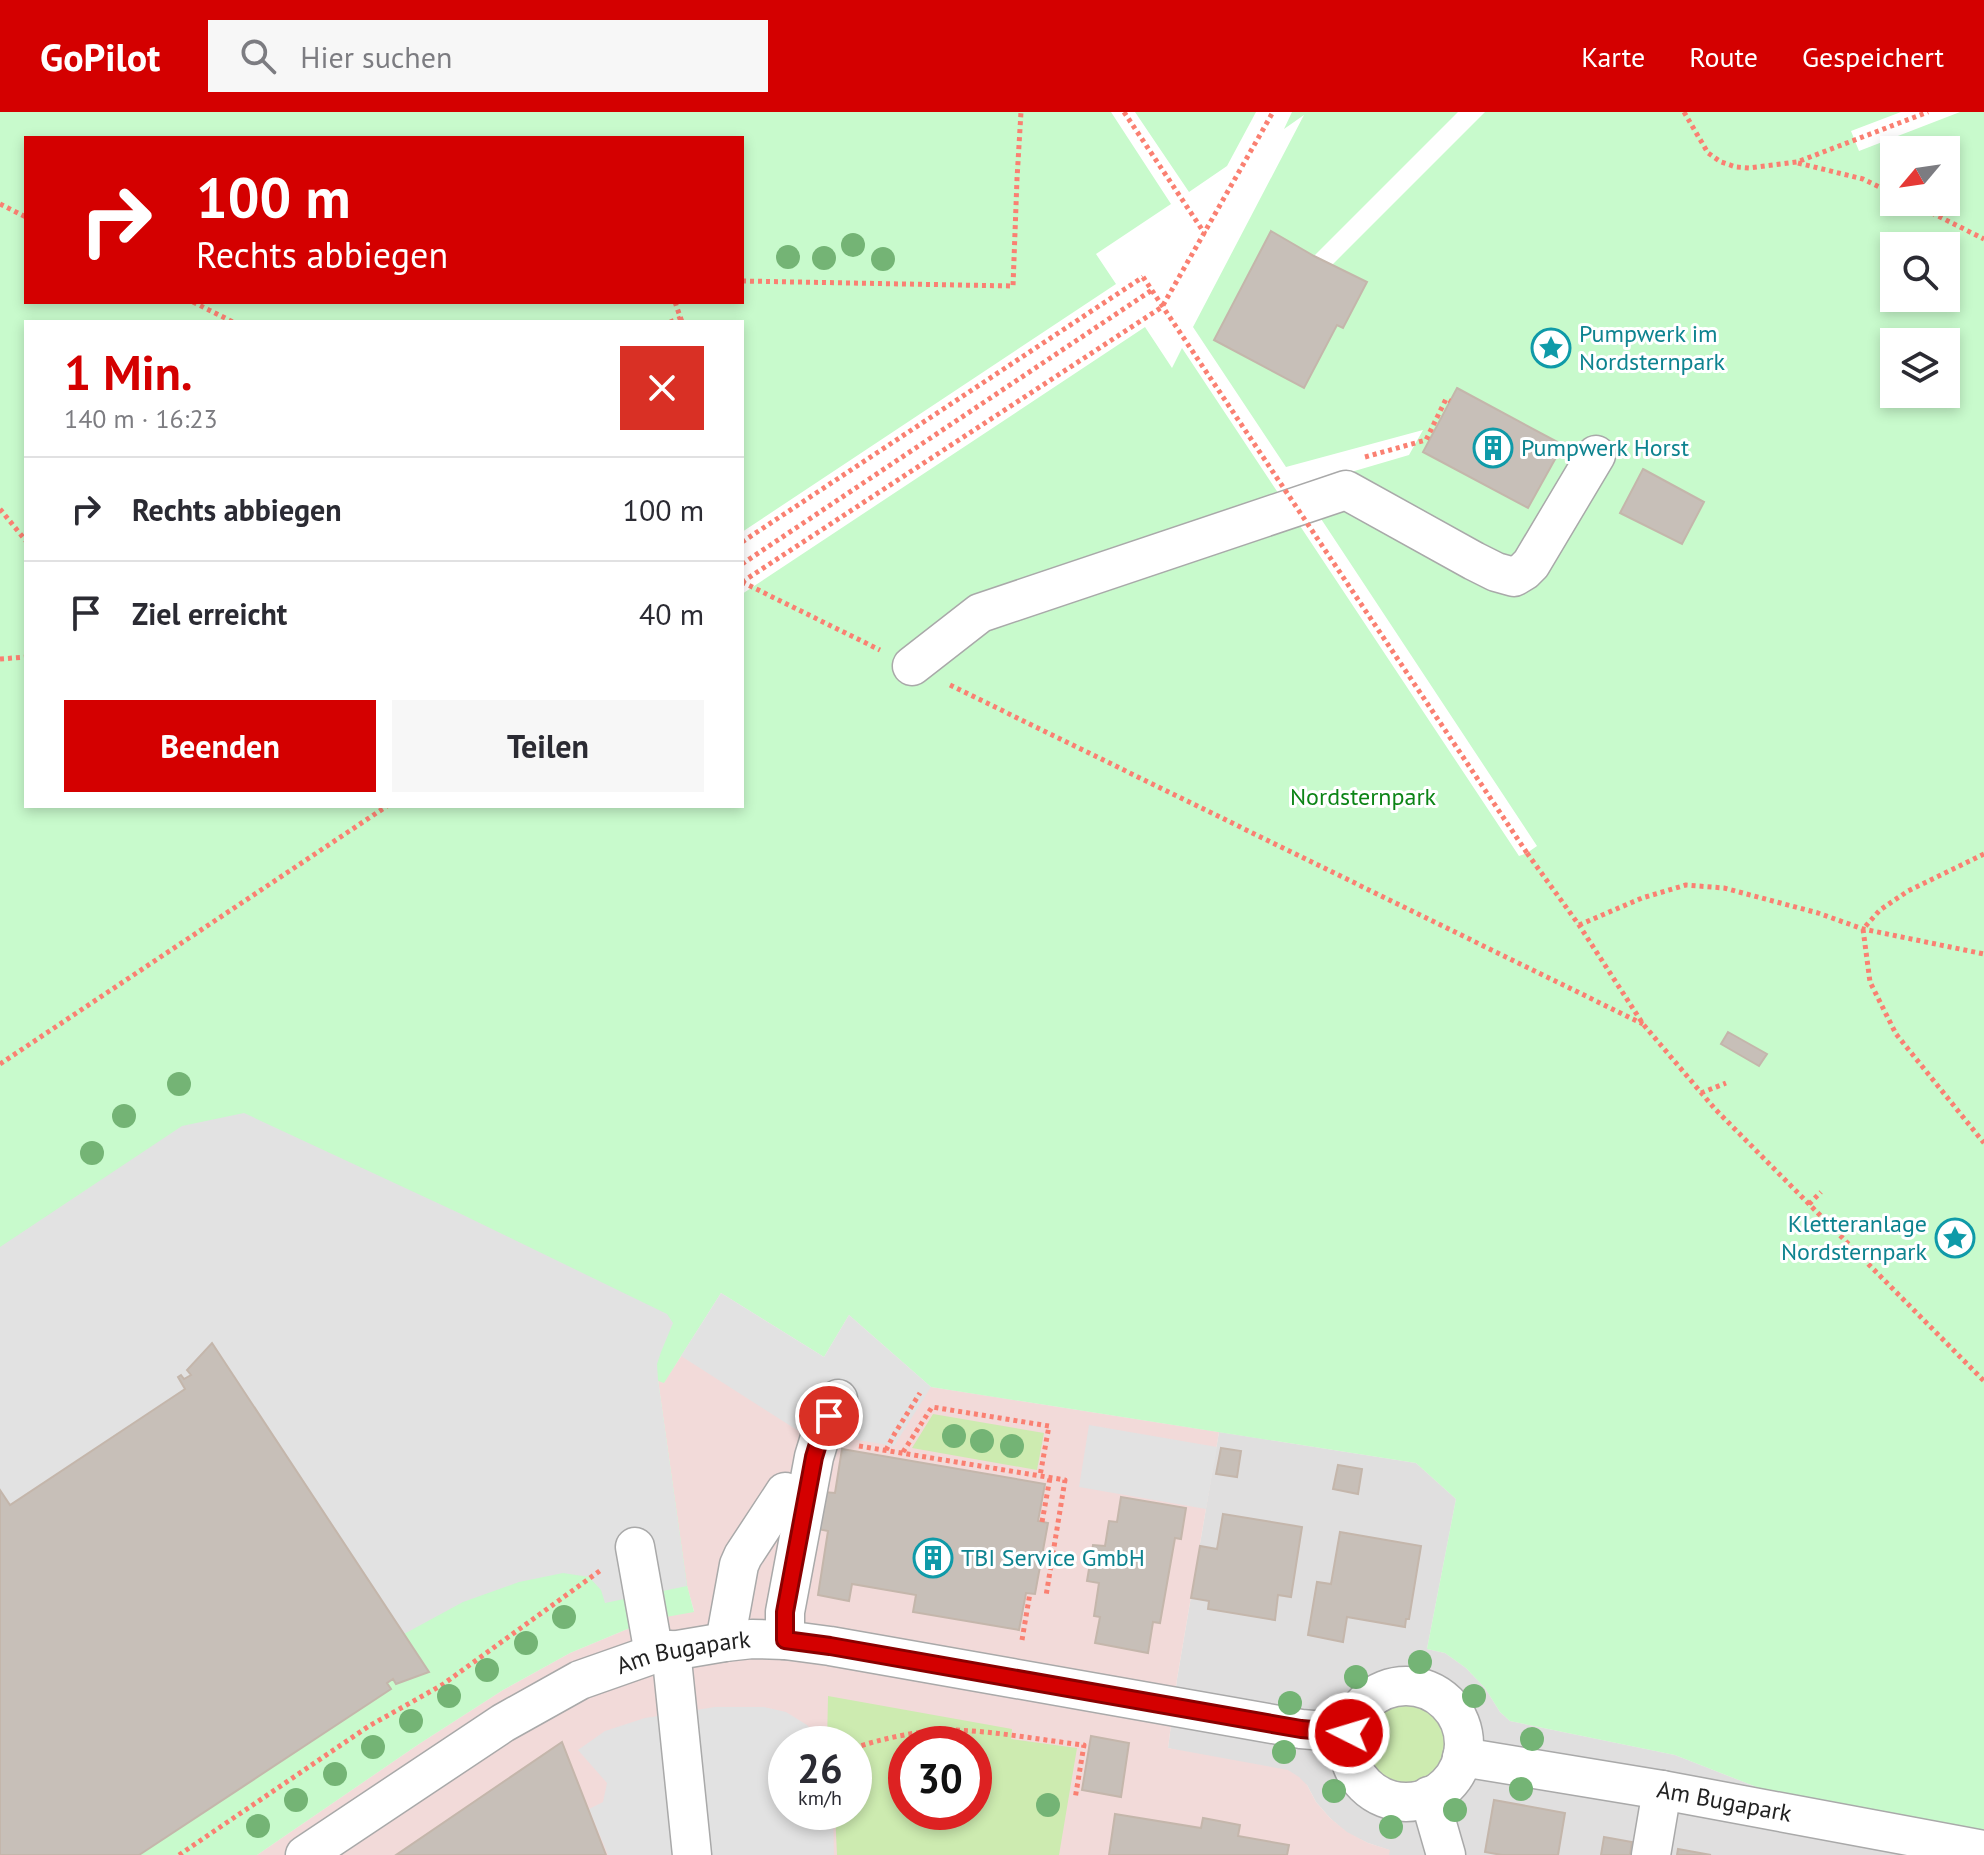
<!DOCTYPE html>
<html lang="de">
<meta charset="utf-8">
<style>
:root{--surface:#fff;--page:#f7f7f7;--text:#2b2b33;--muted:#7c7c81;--line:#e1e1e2;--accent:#d40000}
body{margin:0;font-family:"PT Sans",sans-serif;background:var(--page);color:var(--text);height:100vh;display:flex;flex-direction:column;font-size:30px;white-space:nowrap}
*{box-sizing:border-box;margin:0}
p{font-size:26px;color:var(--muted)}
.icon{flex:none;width:44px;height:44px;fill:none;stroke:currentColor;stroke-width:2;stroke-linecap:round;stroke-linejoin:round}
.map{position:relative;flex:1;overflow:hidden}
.details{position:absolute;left:24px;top:208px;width:720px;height:488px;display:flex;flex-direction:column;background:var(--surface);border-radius:0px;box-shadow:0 4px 12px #0003}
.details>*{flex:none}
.hud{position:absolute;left:24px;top:24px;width:720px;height:168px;border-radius:0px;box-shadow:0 4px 12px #0003;background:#d40000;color:#fff;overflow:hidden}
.needle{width:52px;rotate:241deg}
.buttons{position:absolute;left:1880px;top:24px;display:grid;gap:16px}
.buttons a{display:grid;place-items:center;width:80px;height:80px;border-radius:0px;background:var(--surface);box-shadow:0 4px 12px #0003;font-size:40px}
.speed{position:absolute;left:768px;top:1614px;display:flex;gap:16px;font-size:40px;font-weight:700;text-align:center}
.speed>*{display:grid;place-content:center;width:104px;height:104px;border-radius:50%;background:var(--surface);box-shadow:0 4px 12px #0003;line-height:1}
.speed small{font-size:20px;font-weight:400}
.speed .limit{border:12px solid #d22;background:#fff;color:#111}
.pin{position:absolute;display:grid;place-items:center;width:68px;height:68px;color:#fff;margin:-34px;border:4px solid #fff;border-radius:50%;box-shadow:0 2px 8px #0007}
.me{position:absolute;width:88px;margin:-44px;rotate:275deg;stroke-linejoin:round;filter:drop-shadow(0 0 6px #0008)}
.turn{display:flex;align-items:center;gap:28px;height:168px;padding:0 40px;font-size:36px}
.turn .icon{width:104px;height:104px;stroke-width:2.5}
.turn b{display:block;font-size:56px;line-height:68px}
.round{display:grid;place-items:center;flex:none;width:84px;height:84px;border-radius:0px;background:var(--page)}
.summary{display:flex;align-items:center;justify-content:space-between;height:136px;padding:0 40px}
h1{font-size:48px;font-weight:700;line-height:60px;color:var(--accent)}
.button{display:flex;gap:16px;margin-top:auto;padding:16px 40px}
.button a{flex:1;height:92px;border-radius:0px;background:var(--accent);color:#fff;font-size:32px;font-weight:700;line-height:92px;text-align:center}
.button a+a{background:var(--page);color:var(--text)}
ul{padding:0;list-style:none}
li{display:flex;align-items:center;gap:24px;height:104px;padding:0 40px;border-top:2px solid var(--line)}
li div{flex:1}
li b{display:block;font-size:30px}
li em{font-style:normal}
header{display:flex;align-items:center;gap:48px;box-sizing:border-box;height:112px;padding:0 40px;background:var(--accent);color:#fff}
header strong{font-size:38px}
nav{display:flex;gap:44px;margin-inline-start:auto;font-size:28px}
.search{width:560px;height:72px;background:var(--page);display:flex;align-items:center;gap:20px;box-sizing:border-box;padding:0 28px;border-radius:0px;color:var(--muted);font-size:30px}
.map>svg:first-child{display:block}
.residential{fill:#e0dfdf}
.commercial{fill:#f2dad9;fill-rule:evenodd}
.grass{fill:#cdebb0;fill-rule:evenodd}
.park{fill:#c8facc;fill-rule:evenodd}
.parking{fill:#e2e2e2}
.pier{fill:#fff}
.building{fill:#c7bfb8;stroke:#c4b6ab;stroke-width:2}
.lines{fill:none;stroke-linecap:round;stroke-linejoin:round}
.minor-casing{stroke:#a9a9a9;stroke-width:41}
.path{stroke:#fa8072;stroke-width:5;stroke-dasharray:4 4;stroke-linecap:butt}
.minor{stroke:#fff;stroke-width:38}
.path-bridge{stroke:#fa8072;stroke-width:5;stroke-dasharray:4 4;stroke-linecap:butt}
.tree{fill:#74b475}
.route-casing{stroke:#8a0000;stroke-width:20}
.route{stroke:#d40000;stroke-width:14}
.labels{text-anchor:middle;stroke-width:6;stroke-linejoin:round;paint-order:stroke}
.culture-label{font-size:24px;fill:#0d838f;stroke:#fff;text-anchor:start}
.park-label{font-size:24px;fill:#0c8416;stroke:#fff}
.street-label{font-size:24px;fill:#222;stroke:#fff}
</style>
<header>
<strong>GoPilot</strong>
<div class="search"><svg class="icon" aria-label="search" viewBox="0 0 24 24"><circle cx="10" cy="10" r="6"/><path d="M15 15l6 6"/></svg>Hier suchen</div>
<nav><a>Karte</a><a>Route</a><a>Gespeichert</a></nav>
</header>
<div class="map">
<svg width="1984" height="1743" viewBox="0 0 1984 1743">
<rect width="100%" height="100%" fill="#f2efe9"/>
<!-- residential -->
<path class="residential" d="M1219,1320l197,31 40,36 -29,150 18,4 21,15 19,20 15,24 10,9 165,34 181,71 128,29h-595v-5l-21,-7 -21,-10 -17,-15 -14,-16 -9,-17 -139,-37 9,-69z"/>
<!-- commercial -->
<path class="commercial" d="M699,1217l232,58 288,45 -42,247 -9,69 120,22 11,7 8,8 9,17 14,16 17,14 21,11 22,7 -1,5h-1132l162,-111 84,-54 67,-37 79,-33 45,-9 -7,-25 -29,-206 6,2zM786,1632h68v68h-68zM906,1632h68v68h-68z"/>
<!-- grass -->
<path class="grass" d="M933,1302l111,19 -7,37 -125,-22z
M828,1584l184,33 -1,10 66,9 -18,107h-222l-2,-43h19v-68h-27zM974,1632v68h-68v-68z
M1359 1633a44 44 0 1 1 88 0a44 44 0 1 1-88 0Z"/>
<!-- park -->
<path class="park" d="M0,0h1984v1738l-128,-24 -181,-71 -165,-34 -10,-9 -15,-24 -19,-20 -21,-15 -18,-4 29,-150 -40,-36 -485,-76 -82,-72 -25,42 -103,-64 -57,90 -6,-2 29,204 7,27 -45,8 -79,33 -67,37 -84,54 -162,111h-257zM26,26h716v164h-716zM1894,38h52v52h-52zM1894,134h52v52h-52zM26,210h716v484h-716zM1894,230h52v52h-52z"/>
<!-- parking -->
<path class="parking" d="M244,1001l215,100 208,101 6,9 -12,29 -4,12 1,16 29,206 -82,17 -4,-13 -12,-13 -26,-4 -44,9 -56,20 -59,32 -192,-291 -24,27 3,5 -7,4 -3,-4 -3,2 7,12 -175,116 -10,-15v-243l182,-121z
M721,1181l103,64 25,-42 82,72 -37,59 -97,-16 -116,-74z
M1089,1313l128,22 -11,62 -127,-22z
M715,1595h49l22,5 21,13 16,17 1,2h-38v68h47l1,43h-226l-19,-46 14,-7 4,-19 -29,-33 27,-19 40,-13z"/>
<!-- pier -->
<path class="pier" d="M1111,0h24l54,80 38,-26 29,-54h36l-8,17 20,-14 -111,212 93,140 137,-37 -14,25 -109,32 237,359 -10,7 -8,3 -337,-508 -10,20 -27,-41 -403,267v-62l374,-248 -20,-30 75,-50z
M1458,0h27l-153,153 -18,-9z
M1901,0h59l-101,39 -8,-20z"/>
<!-- building -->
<path class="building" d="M1271,119l43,25 53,26 -24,46 -6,-3 -33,63 -90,-48z
M1457,276l106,57 -35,63 -105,-56z
M1643,357l61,33 -22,42 -62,-31z
M1728,920l39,22 -8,12 -38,-22z
M212,1231l217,329 -33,12 -3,-5 -6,4 4,6 -252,166h-139v-365l10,15 175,-116 -7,-12 3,-2 3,4 7,-4 -4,-5z
M1221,1336l20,3 -4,26 -21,-3z
M842,1337l203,35 -7,37 10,2 -13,71 -9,-1 -7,37 -106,-18 3,-17 -64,-11 -3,17 -31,-6 10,-64 -10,-2 6,-37 11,1z
M1338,1353l24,4 -4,25 -25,-5z
M1121,1385l65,11 -5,31 -6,-1 -15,85 -7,-1 -5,31 -53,-10 5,-26 -6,-1 5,-33 -12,-2 6,-36 12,1 4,-25 8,1z
M1223,1402l79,13 -11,70 -13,-2 -3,25 -67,-11 1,-8 -18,-3 9,-52 17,3z
M1340,1420l81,14 -12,73h-3l-1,8 -58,-10 -4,25 -35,-7 9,-53 14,2z
M1091,1624l38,7 -8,54 -39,-7z
M562,1630l44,113h-210z
M1494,1688l71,13 -7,42h-56l-17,-3z
M1115,1702l86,14 2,-10 37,7 -2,11 51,9 -2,10h-178z
M1604,1725l28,5 -2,13h-29z
M1678,1737l33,6h-34z"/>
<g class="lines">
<!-- minor casing -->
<g class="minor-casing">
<g id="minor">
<path d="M912,554l68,-53 366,-123 128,71 22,11 18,5 10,-6 7,-7 65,-109"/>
<path d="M635,1435l19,107"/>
<path d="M785,1528v-28l29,-155 7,-23 17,-35"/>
<path d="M725,1530l14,-77 4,-9 42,-64"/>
<path d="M671,1538l21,205"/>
<circle cx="1406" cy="1632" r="58"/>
<path id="s1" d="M1462,1645l200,33 322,60"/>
<path d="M1429,1684l17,59"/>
<path id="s2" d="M305,1743l198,-132 77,-43 74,-26 71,-12 27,-3 33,1 45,6 471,83 48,4"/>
<path d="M1651,1743l11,-65"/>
</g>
</g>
<!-- path -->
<path class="path" d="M1124,0l81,122
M1684,0l24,41 13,9 15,5 13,1 48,-6 131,-50
M1798,51l65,16 31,15
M1910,90l74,37
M0,92l26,13
M742,169l271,5 4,-107 4,-67
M193,190l40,20
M675,190l7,20
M670,210l11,-4
M1365,345l61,-17 20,-41 4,2
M0,397l26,32
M742,430l401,-265
M742,452l410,-274
M742,470l138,68
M742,470l420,-275 111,-195
M0,547l26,-2
M950,573l693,339
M1527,741l52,72 64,99 72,85 269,272
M1984,742l-76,37 -28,19 -17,19 7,53 26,52 88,109
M1579,813l63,-27 44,-13 38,3 94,25 45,16 121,25
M0,952l387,-258
M1701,981l25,-10
M1809,1092l12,-12
M859,1334l206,34 -19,116
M886,1338l9,-17 25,-40
M903,1340l29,-45 117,19 -9,50
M1042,1410l8,-44
M1022,1528l8,-47
M854,1636c26,-9 71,-19 99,-18 43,1 87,10 131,15l-9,54
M179,1743l190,-129 73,-41 159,-115"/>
<!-- minor -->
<use href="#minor" class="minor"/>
<!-- path-bridge -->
<path class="path-bridge" d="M1143,165l384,576"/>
</g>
<!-- trees -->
<g class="tree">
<circle cx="853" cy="133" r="12"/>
<circle cx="788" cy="145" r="12"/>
<circle cx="824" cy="146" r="12"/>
<circle cx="883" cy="147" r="12"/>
<circle cx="179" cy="972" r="12"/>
<circle cx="124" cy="1004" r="12"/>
<circle cx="92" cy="1041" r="12"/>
<circle cx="954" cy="1324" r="12"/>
<circle cx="982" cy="1329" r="12"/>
<circle cx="1012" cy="1334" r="12"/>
<circle cx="564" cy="1505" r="12"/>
<circle cx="526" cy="1531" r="12"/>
<circle cx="1420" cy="1550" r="12"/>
<circle cx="487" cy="1558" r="12"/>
<circle cx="1356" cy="1565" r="12"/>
<circle cx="449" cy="1584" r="12"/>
<circle cx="1474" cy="1584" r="12"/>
<circle cx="1290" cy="1591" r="12"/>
<circle cx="411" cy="1609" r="12"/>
<circle cx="1532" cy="1627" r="12"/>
<circle cx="373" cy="1635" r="12"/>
<circle cx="1284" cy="1640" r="12"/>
<circle cx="335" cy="1662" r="12"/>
<circle cx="1521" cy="1677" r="12"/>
<circle cx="1334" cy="1679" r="12"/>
<circle cx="296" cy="1688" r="12"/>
<circle cx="1048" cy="1693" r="12"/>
<circle cx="1455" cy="1698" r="12"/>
<circle cx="258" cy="1714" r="12"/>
<circle cx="1391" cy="1715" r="12"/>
</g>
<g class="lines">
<!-- route casing -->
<g class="route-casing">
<path id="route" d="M829,1304l-8,18 -7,23 -29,155v28l45,6 471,83 48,4"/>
</g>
<!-- route -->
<use href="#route" class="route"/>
</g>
<!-- icons -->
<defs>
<g id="sight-ring" transform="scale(2)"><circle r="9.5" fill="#fff" stroke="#0f9aa8" stroke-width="1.5"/><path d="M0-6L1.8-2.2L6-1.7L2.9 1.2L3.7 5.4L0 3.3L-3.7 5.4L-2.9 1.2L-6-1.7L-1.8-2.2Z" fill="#0f9aa8"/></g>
<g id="building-ring" transform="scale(2)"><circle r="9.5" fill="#fff" stroke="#0f9aa8" stroke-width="1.5"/><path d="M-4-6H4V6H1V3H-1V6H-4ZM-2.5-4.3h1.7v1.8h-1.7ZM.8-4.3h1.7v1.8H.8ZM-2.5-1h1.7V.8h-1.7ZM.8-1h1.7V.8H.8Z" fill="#0f9aa8"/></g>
</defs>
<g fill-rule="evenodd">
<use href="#sight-ring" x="1551" y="236"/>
<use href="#building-ring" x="1493" y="336"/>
<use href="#sight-ring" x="1955" y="1126"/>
<use href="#building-ring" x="933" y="1446"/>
</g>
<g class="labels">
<!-- culture labels -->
<g class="culture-label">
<text x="1579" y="230">Pumpwerk im<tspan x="1579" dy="28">Nordsternpark</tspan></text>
<text x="1521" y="344">Pumpwerk Horst</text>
<text x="1927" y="1120" text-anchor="end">Kletteranlage<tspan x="1927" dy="28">Nordsternpark</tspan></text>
<text x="961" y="1454">TBI Service GmbH</text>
</g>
<!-- park labels -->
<g class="park-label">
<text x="1363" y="693">Nordsternpark</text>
</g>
<!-- street labels -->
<g class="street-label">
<text dy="8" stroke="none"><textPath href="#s2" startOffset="434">Am Bugapark</textPath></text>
<text dy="8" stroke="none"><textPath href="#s1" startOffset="266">Am Bugapark</textPath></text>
</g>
</g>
</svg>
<div class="buttons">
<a><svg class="needle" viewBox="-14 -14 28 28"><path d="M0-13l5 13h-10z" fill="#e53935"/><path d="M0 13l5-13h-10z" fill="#7c7c81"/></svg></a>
<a><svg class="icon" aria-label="search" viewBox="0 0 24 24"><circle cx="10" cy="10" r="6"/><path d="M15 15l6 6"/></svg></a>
<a><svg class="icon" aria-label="layers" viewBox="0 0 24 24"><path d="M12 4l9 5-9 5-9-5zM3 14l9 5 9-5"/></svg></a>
</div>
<div class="speed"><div>26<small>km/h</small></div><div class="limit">30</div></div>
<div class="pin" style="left:829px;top:1304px;background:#d93025"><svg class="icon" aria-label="arrive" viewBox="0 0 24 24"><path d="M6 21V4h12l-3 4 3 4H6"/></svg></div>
<svg class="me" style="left:1349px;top:1621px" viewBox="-20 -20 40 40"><circle r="17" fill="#d40000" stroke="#fff" stroke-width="3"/><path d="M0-11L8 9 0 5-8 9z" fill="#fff"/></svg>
<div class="hud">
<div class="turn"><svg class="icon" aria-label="right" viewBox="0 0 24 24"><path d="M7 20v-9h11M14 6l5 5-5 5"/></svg><div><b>100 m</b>Rechts abbiegen</div></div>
</div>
<section class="details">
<div class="summary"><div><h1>1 Min.</h1><p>140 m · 16:23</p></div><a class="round" style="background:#d93025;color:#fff"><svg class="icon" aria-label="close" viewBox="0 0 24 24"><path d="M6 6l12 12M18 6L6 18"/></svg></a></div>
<ul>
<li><svg class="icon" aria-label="right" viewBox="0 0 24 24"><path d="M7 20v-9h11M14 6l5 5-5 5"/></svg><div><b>Rechts abbiegen</b></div><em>100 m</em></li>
<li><svg class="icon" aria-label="arrive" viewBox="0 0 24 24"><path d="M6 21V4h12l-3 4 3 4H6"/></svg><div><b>Ziel erreicht</b></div><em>40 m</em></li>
</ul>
<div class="button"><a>Beenden</a><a>Teilen</a></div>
</section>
</div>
